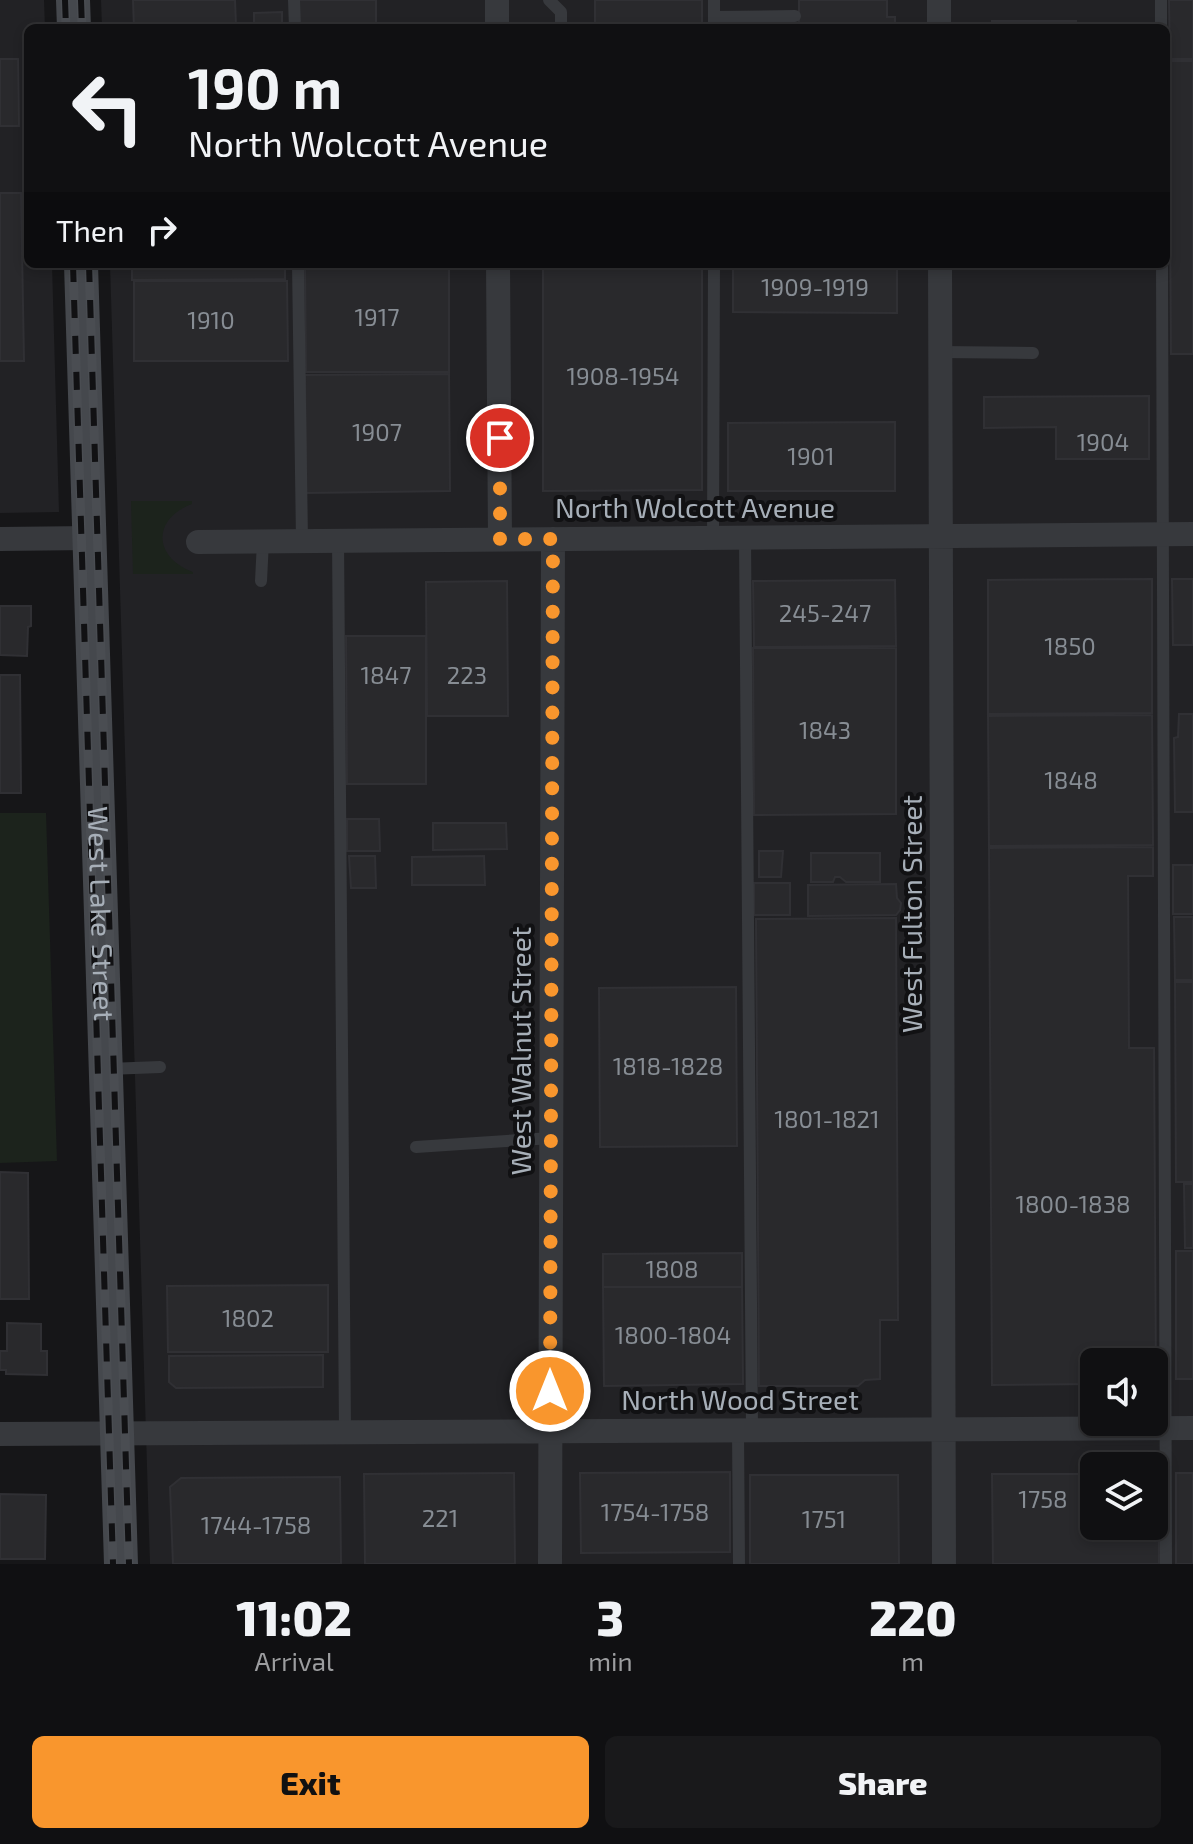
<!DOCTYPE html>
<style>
:root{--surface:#101012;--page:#19191b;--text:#f1f3f6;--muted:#9c9d9f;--line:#303032;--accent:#f9962d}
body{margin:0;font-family:"Exo 2",sans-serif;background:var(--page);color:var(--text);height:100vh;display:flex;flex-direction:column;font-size:30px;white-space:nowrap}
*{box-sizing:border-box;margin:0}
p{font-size:26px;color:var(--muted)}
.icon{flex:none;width:44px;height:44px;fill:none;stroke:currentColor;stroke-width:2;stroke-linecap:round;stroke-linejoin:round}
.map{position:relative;height:1564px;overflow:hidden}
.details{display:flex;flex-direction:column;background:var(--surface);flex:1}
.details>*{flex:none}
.guide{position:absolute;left:24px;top:24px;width:1146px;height:244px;border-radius:12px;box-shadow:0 4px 12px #0003,0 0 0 2px var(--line);background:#101012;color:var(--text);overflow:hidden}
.tools{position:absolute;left:1080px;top:1348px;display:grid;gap:16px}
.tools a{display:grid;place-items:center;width:88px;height:88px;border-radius:12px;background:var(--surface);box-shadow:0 4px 12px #0003,0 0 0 2px var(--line);font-size:40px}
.pin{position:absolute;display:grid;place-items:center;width:68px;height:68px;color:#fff;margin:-34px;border:4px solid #fff;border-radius:50%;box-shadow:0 2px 8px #0007}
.me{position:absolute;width:88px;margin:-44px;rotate:0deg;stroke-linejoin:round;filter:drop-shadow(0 0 6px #0008)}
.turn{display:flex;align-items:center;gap:28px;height:168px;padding:0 32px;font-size:36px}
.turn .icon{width:104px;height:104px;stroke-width:2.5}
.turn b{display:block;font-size:56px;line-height:68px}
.then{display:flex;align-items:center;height:76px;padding:0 32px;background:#0003;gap:16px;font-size:30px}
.eta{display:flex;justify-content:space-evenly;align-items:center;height:136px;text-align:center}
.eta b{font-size:48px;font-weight:800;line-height:56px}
.button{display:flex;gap:16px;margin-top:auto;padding:16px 32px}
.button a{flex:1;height:92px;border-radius:12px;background:var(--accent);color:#111;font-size:32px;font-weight:800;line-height:92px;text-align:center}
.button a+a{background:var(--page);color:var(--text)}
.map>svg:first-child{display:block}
.built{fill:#222225;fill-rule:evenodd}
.green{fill:#1c231c}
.building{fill:#29292c;stroke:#303034;stroke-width:2}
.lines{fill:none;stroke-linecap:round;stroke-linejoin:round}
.lane{stroke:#37393d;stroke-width:12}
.street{stroke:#37393d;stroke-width:24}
.secondary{stroke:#45484d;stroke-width:34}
.rail-casing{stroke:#4a4d52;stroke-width:9}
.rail{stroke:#111113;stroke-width:6;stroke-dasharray:18;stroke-linecap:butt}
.route{stroke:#f9962d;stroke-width:14;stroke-dasharray:0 25.2}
.labels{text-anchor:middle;stroke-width:8;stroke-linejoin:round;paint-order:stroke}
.number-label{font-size:24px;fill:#878d94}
.street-label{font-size:28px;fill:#a7afb8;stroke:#111113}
</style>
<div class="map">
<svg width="1193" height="1564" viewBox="0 0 1193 1564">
<rect width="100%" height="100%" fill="#161618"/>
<!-- built -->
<path class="built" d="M0,0h44l1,28h-17v236h24l7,248 -59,1z
M101,0h1092v1564h-1043l-40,-1300h1056v-236h-1064zM1094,1362h60v60h-60zM1094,1466h60v60h-60z"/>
<!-- green -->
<path class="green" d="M131,501h61v3c-40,15 -39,53 1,68v2h-60z
M0,813h46l11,348 -57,2z"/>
<!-- building -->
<path class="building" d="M133,0h102l1,26h18v-13l28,-1v16h-148z
M297,0h79v28h-79z
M595,0h107v28h-107z
M799,0h88v17h8v11h-96z
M1169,0h24v59h-23z
M992,21h84v7h-84z
M0,59h18l1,67h-19z
M1169,61h24v293h-22z
M0,193h21l3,168h-24z
M132,264h153v15l-153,1z
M305,264h144v108h-143z
M543,264h159v226l-159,1z
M733,264h164v49l-164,-1z
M134,281h153l1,80h-154z
M449,374l1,117 -144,2 -1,-118z
M1149,396v63h-93v-32l-72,1v-31z
M895,422v69h-167v-68z
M1152,579v134l-164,1v-134z
M1172,579h21v66h-20z
M895,580l1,66 -142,1 -1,-66z
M507,581l1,135h-81l-1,-134z
M0,606h31v20l-3,1 -1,29 -27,-1z
M346,636h80v148h-79z
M753,648h143v166l-142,1z
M0,675h20l1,118h-21z
M1179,714h14v98h-18l-1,-74 4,-1z
M1152,715l1,130 -164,1 -1,-130z
M347,819h32l1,32h-33z
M433,823h73l1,26 -74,1z
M1153,847v29h-25l1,172h25l2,336h-2v-22h-60v22l-102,1 -3,-537z
M759,851h24l-2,26h-22z
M811,853h69v29h-34l-6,-5h-5l-2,5h-22z
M349,856h26l1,32h-25z
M484,856l1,29h-73v-28z
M1173,865h20v49h-20z
M754,883h36v32h-36z
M896,884l1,14 4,5 -1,7 -4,5 -88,1v-31z
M1174,917h19v63h-18z
M896,918l2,402h-18v59l-15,1 -7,6h-99l-3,-467z
M1175,982h18v200h-17z
M736,987l1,159 -137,1 -1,-159z
M0,1172l28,1 1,126h-29z
M1184,1184h9v64h-8z
M1176,1251h17v128h-17z
M742,1253v34h-139v-33z
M328,1285v67h-160l-1,-66z
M603,1287h139l1,97 -139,2z
M7,1323l34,1v27h6v24l-41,-1v-4h-6v-19h7z
M323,1355v32l-147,1 -7,-6v-26z
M730,1472v80l-149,1 -1,-80z
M514,1473l1,91h-150l-1,-90z
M1176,1473h17v91h-17z
M992,1474h102v52h60v-52h5v90h-166z
M750,1475h148l1,89h-149z
M340,1477l1,87h-168l-3,-77 11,-9z
M0,1494l46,1 -1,64h-45z"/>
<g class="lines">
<!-- lane -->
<path class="lane" d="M294,0l1,28
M549,0l12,12v16
M1161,0v28
M714,17l81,-1
M714,28v-28
M298,264l4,277
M1162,264l4,1300
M940,352l93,1
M713,537l1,-273
M745,537l7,893
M338,539l7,893
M261,581l2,-40
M108,1069l52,-2
M416,1147l135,-9
M738,1430l1,134"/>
<!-- street -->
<path class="street" d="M497,0v28
M939,0v28
M498,264l2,275
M940,264l4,1300
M0,539l90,-1
M198,542l995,-8
M0,1434l1193,-6
M550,1564l3,-1025"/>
<!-- secondary -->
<g class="secondary">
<path d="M73,0l1,28"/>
<path id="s1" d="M81,264l40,1300"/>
</g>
<!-- rail casing -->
<g class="rail-casing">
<path id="rail" d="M65,0l1,28
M81,0l1,28
M73,264l40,1300
M89,264l40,1300"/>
</g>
<!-- rail -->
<use href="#rail" class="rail"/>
</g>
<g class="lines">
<!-- route -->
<path class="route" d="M500,438v101h53l-3,852"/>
</g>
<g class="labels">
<!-- number labels -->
<g class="number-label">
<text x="815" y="296">1909-1919</text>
<text x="377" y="326">1917</text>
<text x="211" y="329">1910</text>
<text x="623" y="385">1908-1954</text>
<text x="377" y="441">1907</text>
<text x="1103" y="451">1904</text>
<text x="811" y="465">1901</text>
<text x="825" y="622">245-247</text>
<text x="1070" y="655">1850</text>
<text x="386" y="684">1847</text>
<text x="467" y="684">223</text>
<text x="825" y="739">1843</text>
<text x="1071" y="789">1848</text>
<text x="668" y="1075">1818-1828</text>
<text x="827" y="1128">1801-1821</text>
<text x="1073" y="1213">1800-1838</text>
<text x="672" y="1278">1808</text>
<text x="248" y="1327">1802</text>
<text x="673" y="1344">1800-1804</text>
<text x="1043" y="1508">1758</text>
<text x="655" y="1521">1754-1758</text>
<text x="440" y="1527">221</text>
<text x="824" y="1528">1751</text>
<text x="256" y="1534">1744-1758</text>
</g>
<!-- street labels -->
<g class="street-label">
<text x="695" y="518">North Wolcott Avenue</text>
<text dy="10" stroke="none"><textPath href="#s1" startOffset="650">West Lake Street</textPath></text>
<text transform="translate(912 914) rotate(-90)" y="10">West Fulton Street</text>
<text transform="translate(521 1051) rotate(-90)" y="10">West Walnut Street</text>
<text x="740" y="1410">North Wood Street</text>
</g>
</g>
</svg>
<div class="tools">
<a><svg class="icon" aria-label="sound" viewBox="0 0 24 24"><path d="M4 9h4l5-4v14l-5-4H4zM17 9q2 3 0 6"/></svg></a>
<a><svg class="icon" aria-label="layers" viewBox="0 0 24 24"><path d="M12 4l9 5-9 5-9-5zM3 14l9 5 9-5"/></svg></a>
</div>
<div class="pin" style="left:500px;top:438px;background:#d93025"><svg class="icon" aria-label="arrive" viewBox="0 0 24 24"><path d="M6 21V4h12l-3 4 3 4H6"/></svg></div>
<svg class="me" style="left:550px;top:1391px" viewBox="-20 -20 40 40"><circle r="17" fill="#f9962d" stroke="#fff" stroke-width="3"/><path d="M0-11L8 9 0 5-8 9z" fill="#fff"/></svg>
<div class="guide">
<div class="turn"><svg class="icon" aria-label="left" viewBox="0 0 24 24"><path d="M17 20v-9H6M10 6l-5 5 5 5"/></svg><div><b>190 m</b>North Wolcott Avenue</div></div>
<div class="then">Then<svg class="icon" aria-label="right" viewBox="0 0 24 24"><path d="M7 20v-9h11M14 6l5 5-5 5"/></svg></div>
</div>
</div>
<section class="details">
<div class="eta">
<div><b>11:02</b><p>Arrival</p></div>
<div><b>3</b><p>min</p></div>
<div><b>220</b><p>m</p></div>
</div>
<div class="button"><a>Exit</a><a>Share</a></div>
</section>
